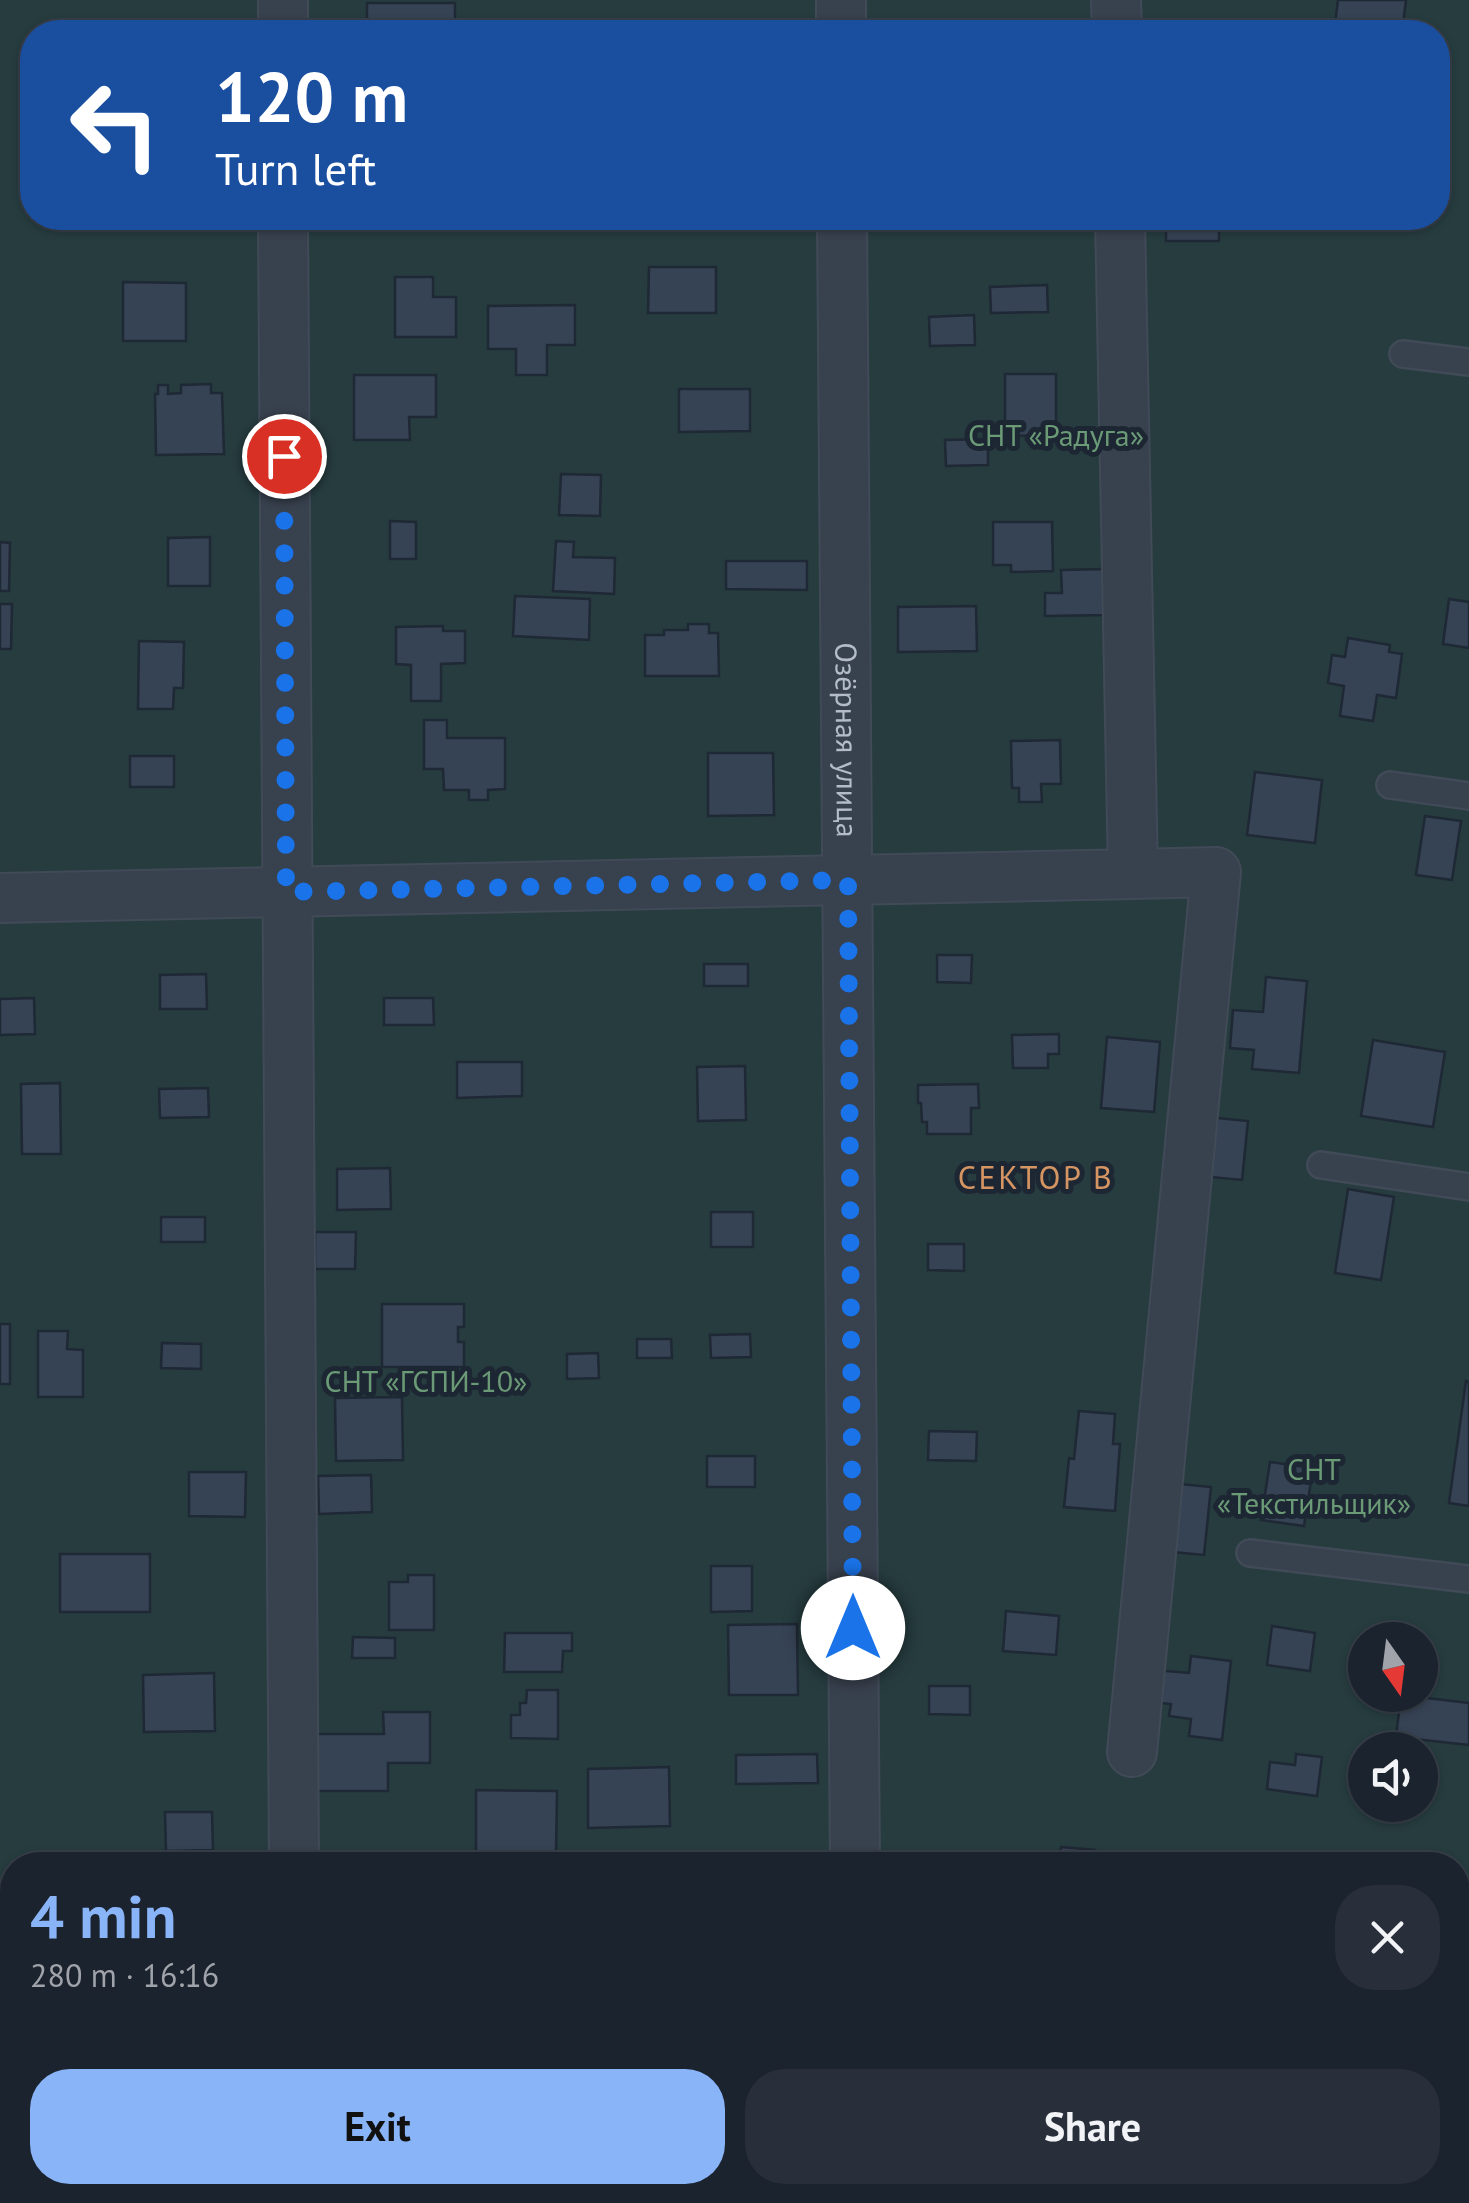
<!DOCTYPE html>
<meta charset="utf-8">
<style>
:root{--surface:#1b232e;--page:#282f3a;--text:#f1f3f6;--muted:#a0a4aa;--line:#39404a;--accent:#8ab4f8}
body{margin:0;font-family:"PT Sans",sans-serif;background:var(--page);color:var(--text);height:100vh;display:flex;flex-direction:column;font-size:38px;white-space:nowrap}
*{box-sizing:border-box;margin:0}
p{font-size:32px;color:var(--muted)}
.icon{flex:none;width:55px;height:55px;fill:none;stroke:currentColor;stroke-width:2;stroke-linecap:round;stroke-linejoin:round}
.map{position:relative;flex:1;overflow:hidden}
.sheet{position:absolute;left:0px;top:1852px;width:1470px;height:352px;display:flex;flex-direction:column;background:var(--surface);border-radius:40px 40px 0 0;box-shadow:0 2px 8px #0004,0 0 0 2px var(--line)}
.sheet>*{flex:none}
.banner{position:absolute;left:20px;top:20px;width:1430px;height:210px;border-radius:40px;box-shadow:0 2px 8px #0004,0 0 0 2px var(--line);background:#1a4fa0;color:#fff;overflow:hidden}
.needle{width:65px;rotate:166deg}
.controls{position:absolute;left:1348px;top:1622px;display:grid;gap:20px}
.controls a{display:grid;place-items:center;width:90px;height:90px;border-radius:50%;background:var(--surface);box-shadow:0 2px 8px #0004,0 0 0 2px var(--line);font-size:50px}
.pin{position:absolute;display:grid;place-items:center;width:85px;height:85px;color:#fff;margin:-42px;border:5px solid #fff;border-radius:50%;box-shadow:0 2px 10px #0007}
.me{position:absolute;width:110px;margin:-55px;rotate:0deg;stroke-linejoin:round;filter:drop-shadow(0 0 8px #0008)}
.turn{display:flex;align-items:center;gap:35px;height:210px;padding:0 30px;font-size:45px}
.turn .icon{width:130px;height:130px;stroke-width:2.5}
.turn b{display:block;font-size:70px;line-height:85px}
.round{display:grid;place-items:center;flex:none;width:105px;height:105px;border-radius:40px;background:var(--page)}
.headline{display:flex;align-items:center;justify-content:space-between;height:170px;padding:0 30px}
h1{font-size:60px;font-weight:600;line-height:75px;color:var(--accent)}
.primary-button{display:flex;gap:20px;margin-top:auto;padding:20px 30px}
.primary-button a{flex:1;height:115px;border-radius:40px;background:var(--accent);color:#111;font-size:40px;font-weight:600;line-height:115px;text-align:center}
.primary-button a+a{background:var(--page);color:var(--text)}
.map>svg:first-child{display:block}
.green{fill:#263c3f;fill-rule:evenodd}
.building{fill:#364354;stroke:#1f2835;stroke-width:2.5}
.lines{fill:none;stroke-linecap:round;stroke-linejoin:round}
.service-casing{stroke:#414a57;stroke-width:30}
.minor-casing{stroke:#414a57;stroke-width:52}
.service{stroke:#38414e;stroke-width:25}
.minor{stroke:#38414e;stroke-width:48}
.route{stroke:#1a73e8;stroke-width:18;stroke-dasharray:0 32.4}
.labels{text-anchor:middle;stroke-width:10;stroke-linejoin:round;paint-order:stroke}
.park-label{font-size:30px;fill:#6b9a76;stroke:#1d2633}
.street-label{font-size:30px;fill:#b4bcc9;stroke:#1d2633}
.neighbourhood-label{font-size:32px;letter-spacing:2.5px;fill:#d59563;stroke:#1d2633}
</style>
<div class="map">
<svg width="1469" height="2203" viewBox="0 0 1469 2203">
<rect width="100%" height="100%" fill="#242f3e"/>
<!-- green -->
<path class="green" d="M0,0h1469v2203h-1469zM32,32h1406v186h-1406zM1365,1640h55v55h-55zM1365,1750h55v55h-55zM12,1865h1446v327h-1446z"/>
<!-- building -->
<path class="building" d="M1338,0h68l-4,32h-68z
M367,3h88v29h-88z
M1166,218h53v23h-53z
M649,267h67v46h-68z
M395,277h38v20h23v40h-61z
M123,282l63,1v58h-63z
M1047,285l1,27 -57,1 -1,-26z
M575,305v40h-28v30h-31v-26h-28v-43z
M974,315l1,30 -45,1 -1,-29z
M1005,374h51v61l-51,1z
M354,375h82v42h-27l1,23h-56z
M211,384v9h11l2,61 -68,1 -1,-61h3v-9h10v9l13,-1v-8z
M679,389h71v42l-71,1z
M988,439v26l-42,1 -1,-26z
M561,474l40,1 -1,41 -41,-1z
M390,521l26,1v37h-26z
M993,522h59l1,49 -42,1v-7h-18z
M210,537v49h-42v-48z
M556,541l18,1 -1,15 42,1 -1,36 -61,-3z
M0,542l10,1 -1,48h-9z
M726,561h81v29l-81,-1z
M1106,569l1,46 -62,1v-23h17l-1,-23z
M515,596l75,3 -1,41 -76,-4z
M1449,599l20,3v46l-26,-4z
M0,604h12l-1,45h-11z
M976,606l1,45 -79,1v-45z
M688,624h21v9h9l1,43h-74v-41h19v-5h24z
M443,626v5h22v32l-24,1v37h-30v-36l-15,-1v-37z
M1348,638l42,7 -1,7 13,2 -6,44 -19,-3 -4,26 -33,-5 4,-30 -16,-3 4,-28 13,2z
M139,641l45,1 -1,46h-9l-1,21h-35z
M424,720h23v18h58v51l-17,1v10h-19v-10h-25l-1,-21h-19z
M1060,740l1,44h-20l1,18h-23v-14h-7l-1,-47z
M708,753h65l1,62 -66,1z
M130,756h44v31h-44z
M1255,772l67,8 -7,63 -68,-8z
M1425,816l36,5 -9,59 -36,-5z
M937,955h35l-1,28 -34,-1z
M704,964h44v22h-44z
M206,974l1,35h-47v-34z
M1266,977l41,4 -8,92 -47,-4 2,-19 -24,-2 3,-38 30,2z
M34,998l1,36 -35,1v-36z
M384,998h49l1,27h-50z
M1059,1034v20h-11v14h-35l-1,-33z
M1107,1037l53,5 -6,70 -53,-4z
M1373,1040l72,12 -12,75 -72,-11z
M457,1062h65v34l-65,2z
M745,1066l1,54 -48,1 -1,-54z
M60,1083l1,71h-39l-1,-70z
M978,1084l1,24h-8v26h-44v-12h-5l-1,-19h-3v-18z
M208,1088l1,29 -49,1 -1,-29z
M1207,1117l41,4 -6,59 -42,-4z
M390,1168l1,41 -54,1v-41z
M1348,1189l46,8 -13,83 -46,-7z
M711,1212h42v35h-42z
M161,1217h44v25h-44z
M315,1232h41l-1,37h-40z
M928,1244h36v27l-36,-1z
M382,1304h82v23h-6v15h6v25h-82z
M0,1324h10v60h-10z
M38,1331h30l-1,18 16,1v47h-45z
M750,1334l1,23 -40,1 -1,-23z
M637,1339h34l1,19h-35z
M162,1343l39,1v25l-40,-1z
M598,1353l1,25 -32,1v-25z
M1466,1381l3,1v124l-20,-3z
M402,1397l1,63 -67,1 -1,-63z
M1079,1411l36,3 -2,30h7l-5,67 -51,-4 5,-49 5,1z
M929,1431l48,1 -1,29 -48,-1z
M707,1456h48v31h-48z
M1270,1462l43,6 -9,58 -43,-6z
M189,1472h57l-1,45 -56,-1z
M371,1475l1,37 -53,2 -1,-38z
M1169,1483l42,4 -7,68 -42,-4z
M60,1554h90v58h-90z
M711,1566h41v45l-41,1z
M408,1575h26v55h-45v-48h19z
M1006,1611l53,5 -3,39 -53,-4z
M797,1624l1,71h-69l-1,-70z
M1272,1626l43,7 -5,38 -43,-6z
M505,1633h67v18h-9l-1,21h-58z
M353,1637l42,1v20h-43z
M1191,1656l40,5 -9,79 -33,-4 2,-17 -22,-3 2,-12 -19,-2 3,-32 34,3z
M214,1673l1,58 -71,1 -1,-57z
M929,1686h41v29l-41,-1z
M527,1690h31v49l-47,-1v-23h9v-12h6z
M1401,1695l68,8v42l-73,-8z
M383,1712h47v51h-42v28h-79v-57h75z
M817,1754l1,29 -82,1v-29z
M1296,1754l26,3 -5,39 -50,-7 3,-27 25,3z
M669,1767l1,59 -82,2v-59z
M476,1790l81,1 -1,62h-80z
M165,1812h47l1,38 -47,1z
M1061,1847l34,3 -1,15h-35z
M1157,1855l56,6v4h-57z
M1458,2162l11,2v39h-19l1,-11h7z
M955,2192h36v11h-36z"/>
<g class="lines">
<!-- service casing -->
<g class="service-casing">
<path id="service" d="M1403,354l66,8
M1390,785l79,11
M1321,1165l148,22
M1250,1553l219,26
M1458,2014l11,2"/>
</g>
<!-- minor casing -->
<g class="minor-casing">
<g id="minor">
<path d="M283,0v32"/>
<path d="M841,0v32"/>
<path d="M1116,0l1,32"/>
<path d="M283,218l11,1647"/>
<path id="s1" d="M842,218l13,1647"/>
<path d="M0,898l1133,-24 -13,-656"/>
<path d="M1132,1752l84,-880 -83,2"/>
<path d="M0,2050h12"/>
<path d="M297,2192v11"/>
<path d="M858,2192v11"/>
</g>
</g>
<!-- service -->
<use href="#service" class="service"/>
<!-- minor -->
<use href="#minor" class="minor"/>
</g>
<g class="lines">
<!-- route -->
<path class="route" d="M284,456l2,436 562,-12 5,748"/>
</g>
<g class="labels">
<!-- park labels -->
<g class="park-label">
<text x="1056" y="446">СНТ «Радуга»</text>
<text x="426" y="1392">СНТ «ГСПИ-10»</text>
<text x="1314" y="1480">СНТ<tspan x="1314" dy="34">«Текстильщик»</tspan></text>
</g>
<!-- street labels -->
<g class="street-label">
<text dy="10" stroke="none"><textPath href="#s1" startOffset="522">Озёрная улица</textPath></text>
</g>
<!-- neighbourhood labels -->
<g class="neighbourhood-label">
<text x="1036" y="1189">СЕКТОР В</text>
</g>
</g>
</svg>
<div class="controls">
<a><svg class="needle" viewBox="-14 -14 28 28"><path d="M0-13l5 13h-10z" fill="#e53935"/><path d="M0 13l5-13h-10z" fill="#a0a4aa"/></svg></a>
<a><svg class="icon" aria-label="sound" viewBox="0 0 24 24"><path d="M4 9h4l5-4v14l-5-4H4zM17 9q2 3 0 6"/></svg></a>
</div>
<div class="pin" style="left:284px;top:456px;background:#d93025"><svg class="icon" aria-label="arrive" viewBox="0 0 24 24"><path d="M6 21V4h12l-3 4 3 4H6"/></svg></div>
<svg class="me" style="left:853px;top:1628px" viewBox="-20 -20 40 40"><circle r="19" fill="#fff"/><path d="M0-13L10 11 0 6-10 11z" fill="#1a73e8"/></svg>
<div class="banner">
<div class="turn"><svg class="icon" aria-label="left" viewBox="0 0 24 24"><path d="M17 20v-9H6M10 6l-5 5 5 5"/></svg><div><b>120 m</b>Turn left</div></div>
</div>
<section class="sheet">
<div class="headline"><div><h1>4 min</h1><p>280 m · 16:16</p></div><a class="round"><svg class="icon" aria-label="close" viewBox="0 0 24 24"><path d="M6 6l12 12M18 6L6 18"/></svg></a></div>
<div class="primary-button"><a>Exit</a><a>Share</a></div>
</section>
</div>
